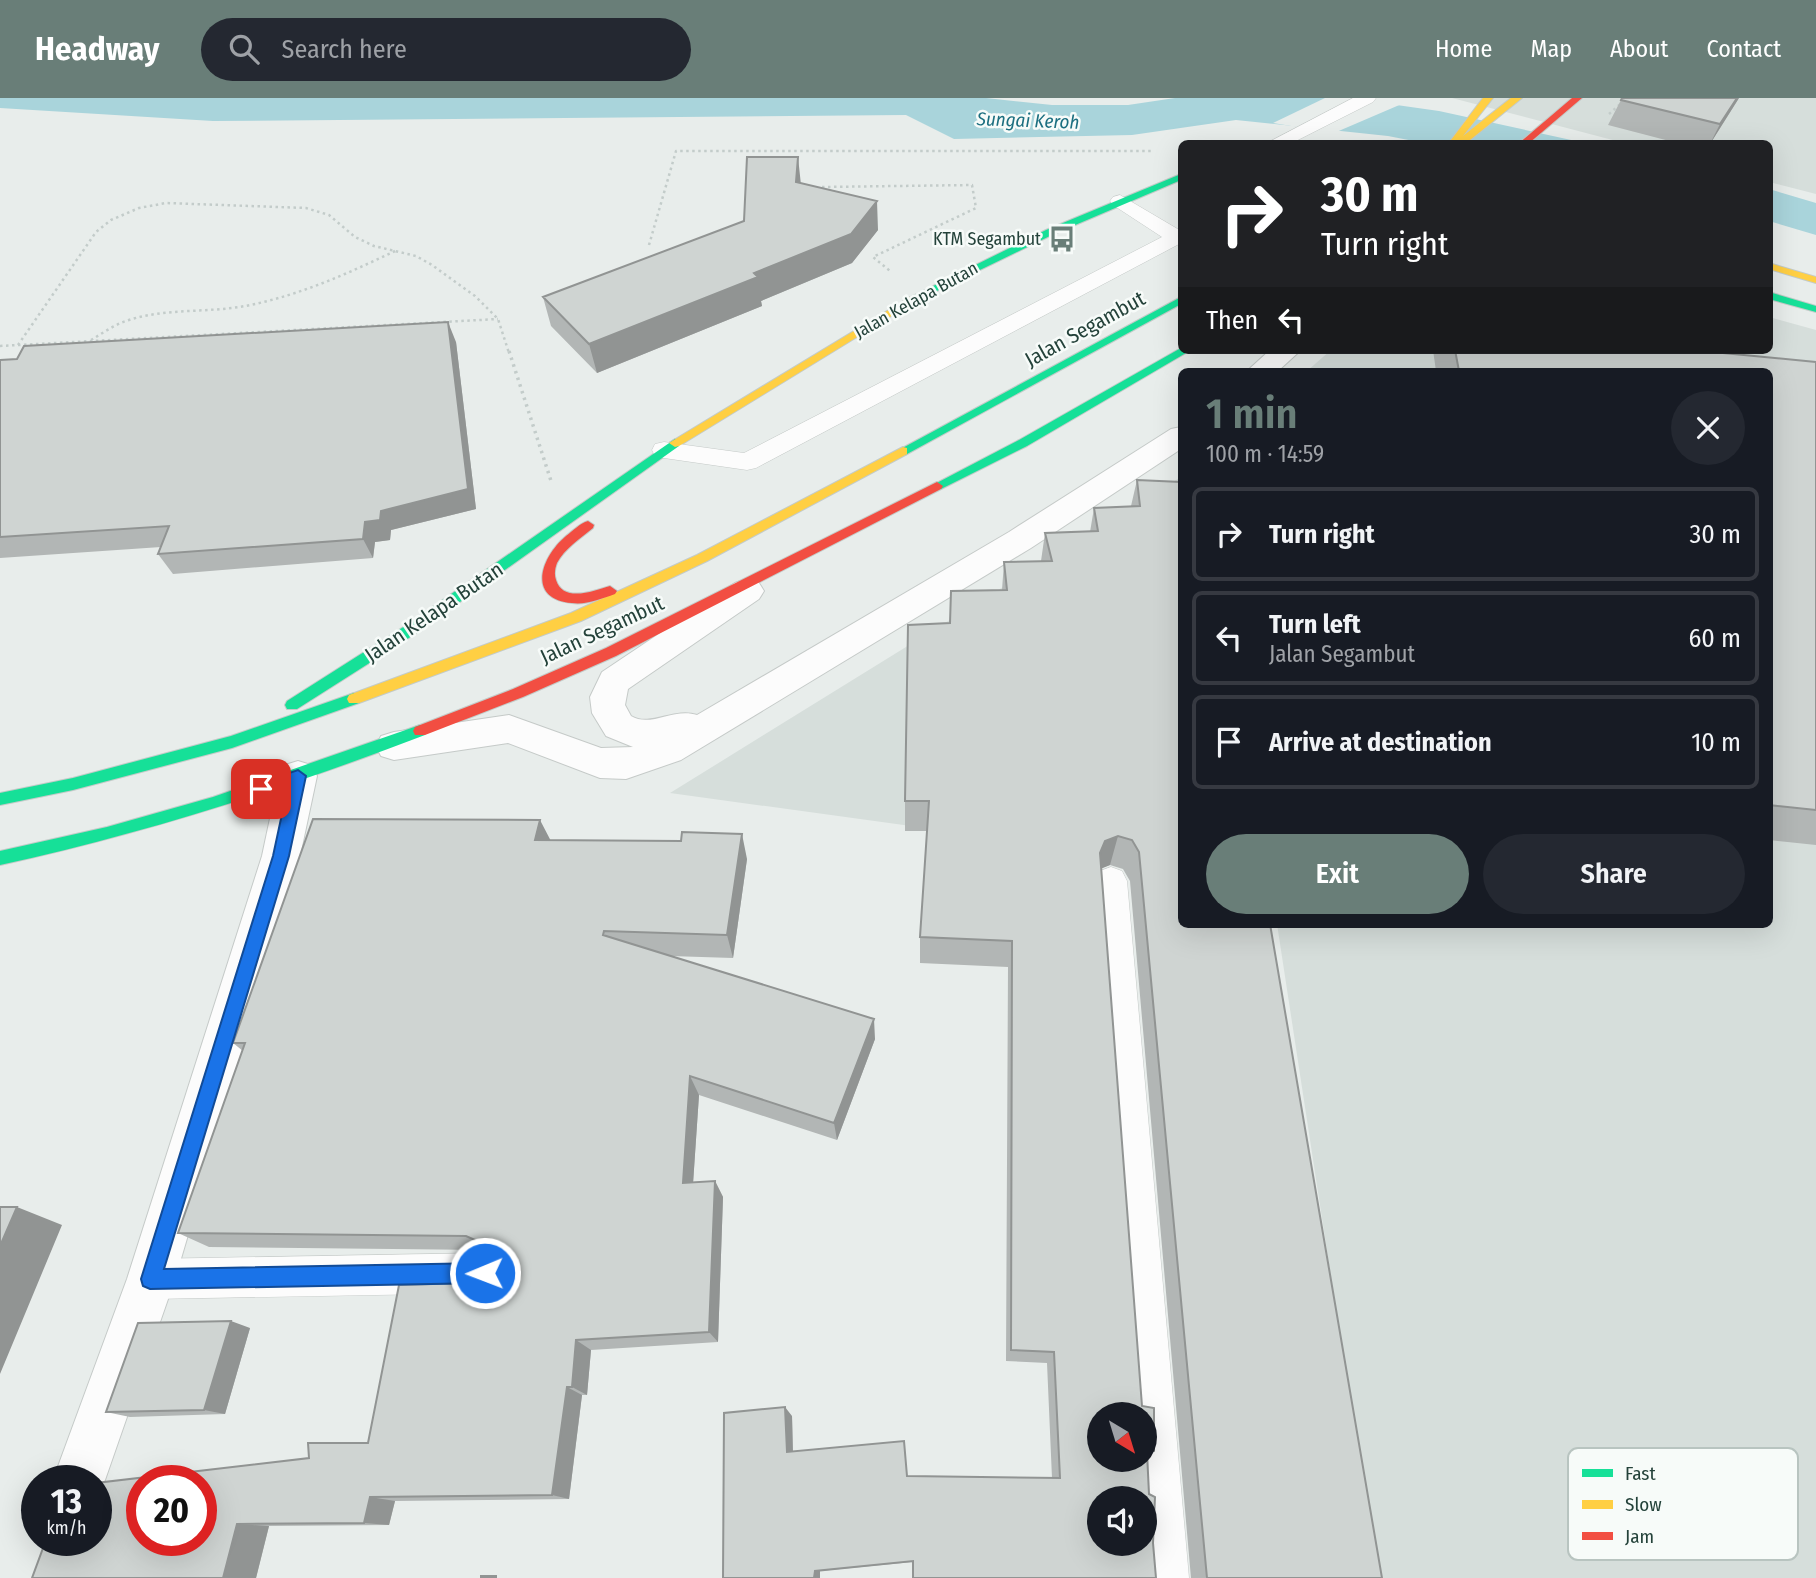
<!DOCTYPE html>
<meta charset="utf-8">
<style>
:root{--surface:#171b24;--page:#242831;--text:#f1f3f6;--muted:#9ea1a6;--line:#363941;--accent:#697e78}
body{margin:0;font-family:"Fira Sans Condensed",sans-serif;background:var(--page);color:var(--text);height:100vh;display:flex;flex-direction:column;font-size:26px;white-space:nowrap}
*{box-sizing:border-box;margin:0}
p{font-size:23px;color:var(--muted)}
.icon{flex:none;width:38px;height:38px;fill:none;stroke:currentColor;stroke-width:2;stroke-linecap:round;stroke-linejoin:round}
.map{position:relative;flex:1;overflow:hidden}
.panel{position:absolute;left:1178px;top:270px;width:595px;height:560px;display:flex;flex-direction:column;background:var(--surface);border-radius:10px;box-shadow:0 7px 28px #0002}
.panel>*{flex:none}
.hud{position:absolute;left:1178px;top:42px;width:595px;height:214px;border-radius:10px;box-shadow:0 7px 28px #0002;background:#202124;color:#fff;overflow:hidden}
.needle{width:46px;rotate:142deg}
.controls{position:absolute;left:1087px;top:1304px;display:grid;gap:14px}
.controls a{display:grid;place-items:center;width:70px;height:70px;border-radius:50%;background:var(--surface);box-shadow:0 7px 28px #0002;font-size:35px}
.speed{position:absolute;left:21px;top:1367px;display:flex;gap:14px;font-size:35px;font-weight:700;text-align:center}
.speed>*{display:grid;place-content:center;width:91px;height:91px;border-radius:50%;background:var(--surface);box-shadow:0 7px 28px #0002;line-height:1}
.speed small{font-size:18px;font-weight:400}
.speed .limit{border:10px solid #d22;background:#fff;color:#111}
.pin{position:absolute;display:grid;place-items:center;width:60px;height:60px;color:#fff;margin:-30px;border-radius:14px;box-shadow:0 4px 10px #0006}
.me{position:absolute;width:77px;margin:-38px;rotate:269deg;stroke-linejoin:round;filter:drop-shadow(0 0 5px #0008)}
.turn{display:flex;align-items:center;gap:24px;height:147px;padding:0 28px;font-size:32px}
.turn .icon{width:91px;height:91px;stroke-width:2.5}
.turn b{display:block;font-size:49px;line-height:60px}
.then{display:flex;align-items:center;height:66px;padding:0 28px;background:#0003;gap:14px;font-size:26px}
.round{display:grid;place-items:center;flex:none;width:74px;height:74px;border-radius:37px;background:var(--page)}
.overview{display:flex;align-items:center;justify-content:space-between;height:119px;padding:0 28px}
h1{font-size:42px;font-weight:600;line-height:52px;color:var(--accent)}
.button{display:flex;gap:14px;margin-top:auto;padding:14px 28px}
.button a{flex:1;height:80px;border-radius:42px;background:var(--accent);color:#fff;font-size:28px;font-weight:600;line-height:80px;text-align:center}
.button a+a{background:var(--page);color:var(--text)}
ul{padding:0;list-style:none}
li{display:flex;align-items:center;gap:21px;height:94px;margin:0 14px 10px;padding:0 14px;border:4px solid var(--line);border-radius:10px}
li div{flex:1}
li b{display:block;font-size:26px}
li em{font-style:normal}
header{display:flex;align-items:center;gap:42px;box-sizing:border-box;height:98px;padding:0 35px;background:var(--accent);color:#fff}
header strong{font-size:33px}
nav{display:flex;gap:38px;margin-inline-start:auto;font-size:24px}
.search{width:490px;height:63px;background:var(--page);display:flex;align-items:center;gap:18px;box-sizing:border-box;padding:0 24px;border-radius:38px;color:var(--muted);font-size:26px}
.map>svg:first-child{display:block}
.built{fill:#d6dedb}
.water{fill:#a9d4db}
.pier{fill:#e8edeb}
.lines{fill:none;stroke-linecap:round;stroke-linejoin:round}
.lane-casing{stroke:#c5cac8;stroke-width:1}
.street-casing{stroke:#c5cac8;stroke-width:2}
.fast-casing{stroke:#c3cbc8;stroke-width:2}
.slow-casing{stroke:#c3cbc8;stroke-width:2}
.jam-casing{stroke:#c3cbc8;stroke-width:2}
.path-far1{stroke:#c3ccca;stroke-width:2.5;stroke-dasharray:2.5 3.5;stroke-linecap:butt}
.path{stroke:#c3ccca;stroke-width:3.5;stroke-dasharray:2.5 4.5;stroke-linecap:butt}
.lane{fill:#fcfcfc;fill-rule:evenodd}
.street{fill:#fcfcfc;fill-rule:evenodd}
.fast{fill:#16e098;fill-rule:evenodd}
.slow{fill:#ffcf43;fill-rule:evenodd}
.jam{fill:#f24e42;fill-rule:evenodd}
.wall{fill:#b2b6b5}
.shaded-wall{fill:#919493}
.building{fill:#cfd4d2;stroke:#919493;stroke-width:2;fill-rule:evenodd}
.route{fill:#1a73e8;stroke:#114b97;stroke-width:2}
.labels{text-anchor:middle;stroke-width:5;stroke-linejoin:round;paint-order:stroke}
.far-poi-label{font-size:18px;fill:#24423a;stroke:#f7fbf9;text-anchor:end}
.far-street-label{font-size:18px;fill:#24423a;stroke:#f7fbf9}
.far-water-label{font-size:19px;font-style:italic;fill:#1c6f80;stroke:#f7fbf9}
.street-label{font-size:21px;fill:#24423a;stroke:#f7fbf9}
.key{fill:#f7fbf9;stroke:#b8c4c0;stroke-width:2}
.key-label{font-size:19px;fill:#24423a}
</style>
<header>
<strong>Headway</strong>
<div class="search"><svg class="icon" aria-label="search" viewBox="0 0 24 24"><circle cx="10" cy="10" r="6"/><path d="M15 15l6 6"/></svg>Search here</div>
<nav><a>Home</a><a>Map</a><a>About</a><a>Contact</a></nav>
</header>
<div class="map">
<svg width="1816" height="1480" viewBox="0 0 1816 1480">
<rect width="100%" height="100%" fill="#e8edeb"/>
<!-- built -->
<path class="built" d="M1452,0h364v96l-47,-12v-38l-145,-1z
M1769,219l47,13v1248h-439l-100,-654h492v-553h-462l24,-21h438z
M1181,379v386l-511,-70z"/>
<!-- water -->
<path class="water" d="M0,0h986l66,7h76l47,-7h172l92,13 146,32h-161l-36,-7 -152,-16 -104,15 -178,4 -48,-24 -693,6 -213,-13z
M1769,91l47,14v32l-47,-14z"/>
<!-- pier -->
<path class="pier" d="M1325,0h47l32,5 -70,30 -61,-10z"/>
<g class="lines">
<!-- lane casing -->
<g class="lane-casing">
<path id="lane" d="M1353,0h23l-3,4 -83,42h-25z
M1120,97l61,36v12l-425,225 -9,2 -83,-12 -9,-2 -3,-6 3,-6 9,-2 80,11 418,-216 -49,-32 -3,-4 3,-4z
M1111,769l11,4 5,10 62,697h-44l-3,-34h2v-46h-5l-3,-38h8v-46h-11l-38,-533 5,-10z
M485,1155l14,6 6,14 -6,14 -14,6 -334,6 -14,-6 -6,-14 6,-14 14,-6z"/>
</g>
<!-- street casing -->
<g class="street-casing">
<path id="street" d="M1270,252h31l-23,21h-31z
M1181,329v22l-150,99 -350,212 -55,19 -26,-1 -92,-35 -114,17 -13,-4 -5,-10 5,-10 13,-4 115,-17 92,33 32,-1 -27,-11 -14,-23 -2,-16 12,-25 133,-89 12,-4 12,4 5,8 -5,8 -131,90 -3,16 6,11c20,12 43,-9 66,-1l312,-183 162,-103z
M298,663l13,4 6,11 -17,80 -125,423 -70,201 -9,19v-19h-43l74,-201 135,-423 17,-80 6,-11z"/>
</g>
<!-- fast casing -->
<g class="fast-casing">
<path id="fast" d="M1181,76v6l-127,54 -140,68 -9,-2 141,-70z
M1769,194l47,14v6l-47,-13z
M1181,199v7l-274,150 -4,1 -6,-4z
M1181,250v2h10l-164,96 -86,43h-8l-2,-3 88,-46z
M675,341l4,1v6l-264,188 -118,75h-10l-2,-4 2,-4 118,-75z
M354,595l7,6 -2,4 -127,45 -159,42 -73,15v-12l73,-15 158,-42z
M420,627l7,6 -2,4c-139,53 -279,98 -425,130v-14l107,-24 106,-30z"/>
</g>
<!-- slow casing -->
<g class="slow-casing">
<path id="slow" d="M1483,0h10l-30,38 48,-38h11l-57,46h-17z
M1769,165l47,14v6l-47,-14z
M910,199l5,3 -1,2 -235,144 -4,1 -6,-4z
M903,349l4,1v6l-200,107 -126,60 -222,82h-10l-2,-4 2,-4 222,-82 126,-58z"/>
</g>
<!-- jam casing -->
<g class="jam-casing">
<path id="jam" d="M1572,0h10l-54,46h-10z
M937,384l6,4 -2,3 -325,167 -93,41 -98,38h-10l-2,-4 2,-4 98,-38 93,-41z
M588,423l6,4 -1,3c-12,10 -29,21 -36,35 -2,5 -3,12 -1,17 7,23 38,11 54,6l7,5 -2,3c-14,5 -29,11 -43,9 -46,-4 -31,-46 -6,-67 7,-5 14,-13 22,-15z"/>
</g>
<!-- path-far1 -->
<path class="path-far1" d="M1609,16l18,-16
M822,89l150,-2 4,23 -103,49 17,14
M649,147l27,-94h476
M91,242c12,-7 24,-16 38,-20 37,-12 78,-7 116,-14 53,-10 102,-32 150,-55
M18,247l78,-113 15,-12 28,-12 27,-5 140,5 23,7 26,22 19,9 42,10 16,9 43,31 23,23 11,34
M0,248l498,-27"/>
<!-- path -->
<path class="path" d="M509,253l43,133"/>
<!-- lane -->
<use href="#lane" class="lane"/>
<!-- street -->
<use href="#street" class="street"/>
<!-- fast -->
<use href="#fast" class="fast"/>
<!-- slow -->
<use href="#slow" class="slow"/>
<!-- jam -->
<use href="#jam" class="jam"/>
</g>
<!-- wall -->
<path class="wall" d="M1622,0h117l-29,46h-29l-73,-19z
M800,85l78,47 -26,33 -91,38 1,5 -165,67 -46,-47 -8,-29 201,-76z
M456,244l20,167 -85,21 -1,10 -15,2 -2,16 -200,16 -15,-20 3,-7 -161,11v-198z
M1433,252h279l1,2 103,10v483l-47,-5v-469h-333z
M1137,382l245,1098h-191l-61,-697 -7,-12 -13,-4 -9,3 41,538 12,45 -241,111 -93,9v7h-97l69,-162 1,36 114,24 145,2 -5,-115 -41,-2 2,-394 -88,-4v-26l7,-106h-22v-30l45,-178 52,-33 2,-28 37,-1 4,-28 45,-1 4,-24 37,-2z
M550,742l197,19 -14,99 -63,-2 205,83 -38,101 -138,-45 -6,88 22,-2 8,16 -5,145 -127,8 -4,45h-5l-13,104 -174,2 -6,24 -120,1 -13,52h-224l277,-120 59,-15 99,-160 16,-7 7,-17 -5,-9 -276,-3 -31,-14 65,-182 -10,-8z
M250,1230l-25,86 -95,3 -24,-5z"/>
<!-- shaded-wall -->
<path class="shaded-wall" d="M1737,0h2l-29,46 10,-20z
M798,59l3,28 -5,-3z
M877,103l1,29 -26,33 -91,38 1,5 -165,67 -8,-29 165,-71z
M448,224l8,20 20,167 -85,21 -1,10 -15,2 -2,16 -10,-19 2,-17 16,-11z
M540,722l13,25 -18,-5z
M742,736l5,25 -14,99 -6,-23z
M1118,738l-8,29 -12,5 2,-17 5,-12z
M874,921l1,20 -38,101 -3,-17z
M690,978l9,19 -7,104 -9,-16z
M715,1083l8,16 -5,145 -9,-10z
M17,1109l45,18 -62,149v-128z
M231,1223l19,7 -25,86 -21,-4z
M576,1242l15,10 -4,45 -15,-8z
M567,1289l15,8 -13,104 -17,-4z
M785,1309l7,9 1,42 -6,-6z
M370,1399l25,4 -6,24 -25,-2z
M237,1426l32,2 -13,52h-33z
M815,1473h5v7h-6z
M480,1477h17v3h-17z"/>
<!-- building -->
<path class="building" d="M1622,0h115l-17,26 -99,-24z
M747,59h51l-2,25 81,19 -26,33 -97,39 4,4 -169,67 -46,-47 201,-76z
M448,224l20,167 -87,22 -1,9 -15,2 -2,17 -205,15 11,-28 -169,11v-177l17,-1 7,-13z
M1455,252h257l1,2 103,10v448l-47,-5v-434h-310z
M1137,382l44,2v442h89l112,654h-175l-68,-726 -7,-12 -14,-4 -13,5 -5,12 42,553 12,2v43l-7,1 2,42 6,3 -2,46 3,35h-243v-17l-98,10 -1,7h-91l1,-165 61,-6 2,45 117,-11 3,35 153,2 -6,-126 -43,-2 1,-409 -92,-4 9,-136h-24l3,-176 42,-2 1,-32 56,-1 -3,-28 48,-1 -7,-28 53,-2 -4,-23 46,-2zM1099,1316h45v46h-45zM1099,1400h45v46h-45z
M313,721l227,1 -5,20 146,1 1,-9 60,2 -15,101 -123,-4 -1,4 271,84 -40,104 -144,-47 -7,107 32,-2 -6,151 -133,8 -4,47h-5l-15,108 -182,2 -6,26 -127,1 -14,54h-191l14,-38h50v-57l213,-25 -1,-15h60l31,-158 68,-2 16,-7 7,-17 -8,-16 -16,-7 -288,-3 67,-190h-12zM142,1382h59v60h-59z
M0,1109h17l-17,39z
M231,1223l-27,89 -98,2 32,-89z"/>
<!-- route -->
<path class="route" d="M298,672l8,6 -17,80 -125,413 321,-6 7,3 3,7 -3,7 -7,3 -335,6 -7,-3 -2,-7 132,-423 15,-70 -27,9 -8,-6 3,-5z"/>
<!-- icons -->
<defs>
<g id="bus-bare" transform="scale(2.1)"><path d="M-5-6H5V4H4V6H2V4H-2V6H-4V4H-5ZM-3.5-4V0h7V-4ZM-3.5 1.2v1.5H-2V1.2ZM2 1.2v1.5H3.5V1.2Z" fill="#697e78" stroke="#f7fbf9" stroke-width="2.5" paint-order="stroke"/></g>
</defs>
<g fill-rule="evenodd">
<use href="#bus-bare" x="1062" y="141"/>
</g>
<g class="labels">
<!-- far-poi labels -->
<g class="far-poi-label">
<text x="1041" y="147">KTM Segambut</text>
</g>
<!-- far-street labels -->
<g class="far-street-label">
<text transform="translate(916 202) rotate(-29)" y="6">Jalan Kelapa Butan</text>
</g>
<!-- far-water labels -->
<g class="far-water-label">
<text transform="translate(1028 22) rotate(2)" y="7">Sungai Keroh</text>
</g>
<!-- street labels -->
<g class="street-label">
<text transform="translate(1085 231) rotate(-29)" y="7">Jalan Segambut</text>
<text transform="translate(434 514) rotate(-34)" y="7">Jalan Kelapa Butan</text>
<text transform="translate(602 532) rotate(-25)" y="7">Jalan Segambut</text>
</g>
</g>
<!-- legend -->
<rect x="1568" y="1350" width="230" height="112" rx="10" class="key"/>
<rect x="1582" y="1371" width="31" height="8" fill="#16e098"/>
<rect x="1582" y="1402" width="31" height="9" fill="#ffcf43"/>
<rect x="1582" y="1434" width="31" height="8" fill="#f24e42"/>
<g class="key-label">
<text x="1625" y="1382">Fast</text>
<text x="1625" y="1413">Slow</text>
<text x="1625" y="1445">Jam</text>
</g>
</svg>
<div class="controls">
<a><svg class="needle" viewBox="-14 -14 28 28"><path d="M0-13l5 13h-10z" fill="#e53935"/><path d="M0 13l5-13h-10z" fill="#9ea1a6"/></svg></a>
<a><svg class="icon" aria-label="sound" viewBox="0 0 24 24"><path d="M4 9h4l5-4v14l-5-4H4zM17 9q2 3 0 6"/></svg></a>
</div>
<div class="speed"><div>13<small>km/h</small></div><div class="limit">20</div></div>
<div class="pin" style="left:261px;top:691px;background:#d93025"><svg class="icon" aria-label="arrive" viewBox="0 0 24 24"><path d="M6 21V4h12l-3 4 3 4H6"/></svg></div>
<svg class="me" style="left:485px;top:1175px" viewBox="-20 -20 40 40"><circle r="17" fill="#1a73e8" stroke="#fff" stroke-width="3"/><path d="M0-11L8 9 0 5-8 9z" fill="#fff"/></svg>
<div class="hud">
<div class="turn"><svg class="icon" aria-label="right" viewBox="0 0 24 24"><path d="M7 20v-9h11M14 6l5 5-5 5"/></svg><div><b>30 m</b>Turn right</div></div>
<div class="then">Then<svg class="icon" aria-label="left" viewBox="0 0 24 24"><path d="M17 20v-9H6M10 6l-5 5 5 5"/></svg></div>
</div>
<section class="panel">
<div class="overview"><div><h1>1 min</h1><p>100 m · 14:59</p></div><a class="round"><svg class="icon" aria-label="close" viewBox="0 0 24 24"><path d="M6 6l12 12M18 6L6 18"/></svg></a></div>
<ul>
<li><svg class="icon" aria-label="right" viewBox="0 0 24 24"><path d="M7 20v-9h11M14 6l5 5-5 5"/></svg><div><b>Turn right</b></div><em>30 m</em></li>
<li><svg class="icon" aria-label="left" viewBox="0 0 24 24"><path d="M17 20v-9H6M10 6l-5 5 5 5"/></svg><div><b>Turn left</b><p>Jalan Segambut</p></div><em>60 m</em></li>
<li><svg class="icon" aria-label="arrive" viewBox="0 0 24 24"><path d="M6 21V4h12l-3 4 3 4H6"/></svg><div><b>Arrive at destination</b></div><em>10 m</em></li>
</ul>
<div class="button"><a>Exit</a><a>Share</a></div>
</section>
</div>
